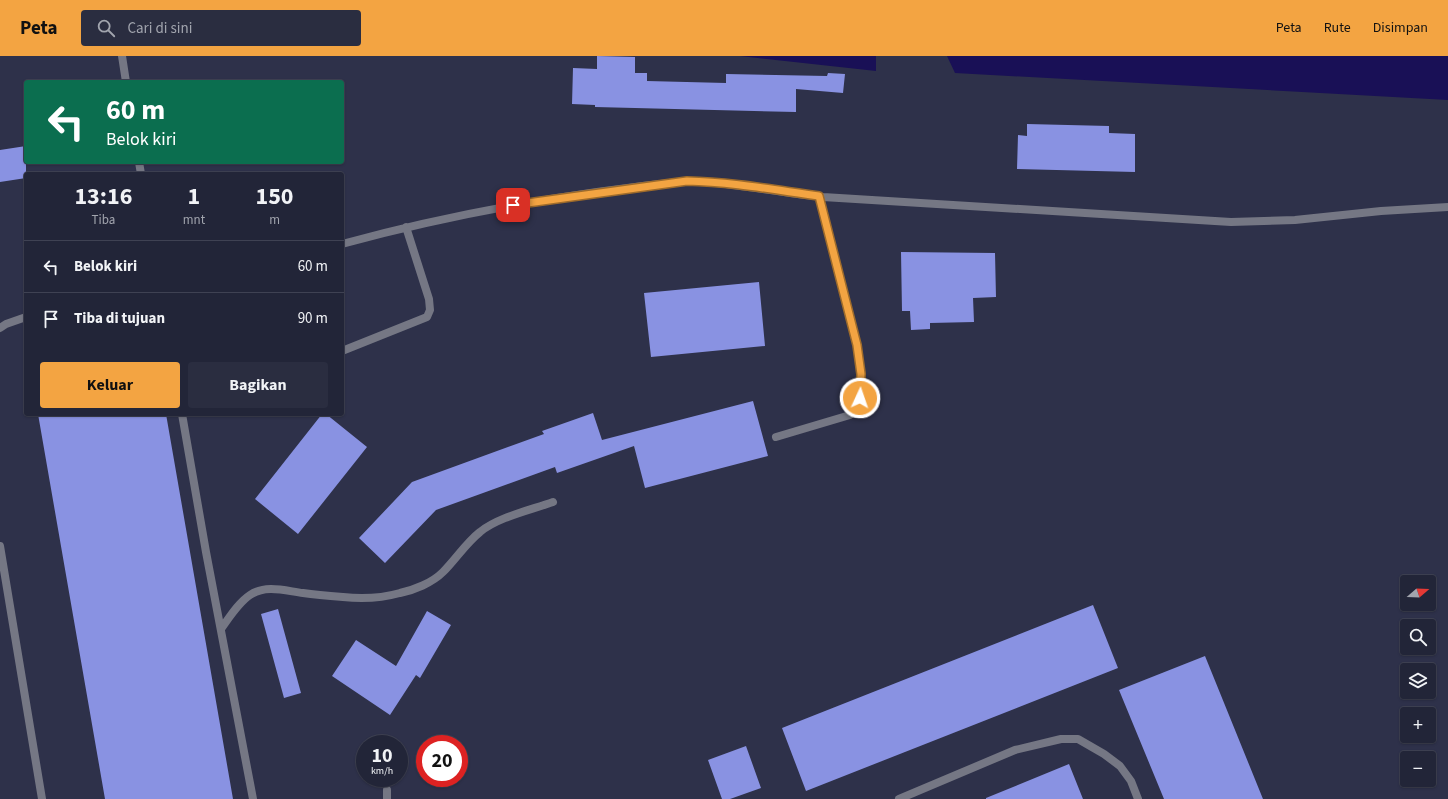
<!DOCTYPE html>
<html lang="id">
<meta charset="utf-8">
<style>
:root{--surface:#222538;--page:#2a2d40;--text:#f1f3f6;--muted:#a2a5ae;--line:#3f4253;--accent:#f3a442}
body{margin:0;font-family:"Source Sans 3",sans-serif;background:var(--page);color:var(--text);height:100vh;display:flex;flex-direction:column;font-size:15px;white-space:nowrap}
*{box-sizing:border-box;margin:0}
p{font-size:13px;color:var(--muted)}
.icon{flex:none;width:22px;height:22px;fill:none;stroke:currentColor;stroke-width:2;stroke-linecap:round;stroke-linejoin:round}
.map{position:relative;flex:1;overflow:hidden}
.side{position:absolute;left:24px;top:116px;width:320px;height:244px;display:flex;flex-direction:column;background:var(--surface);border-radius:4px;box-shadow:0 1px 3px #0004,0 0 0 1px var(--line)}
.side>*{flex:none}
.banner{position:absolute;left:24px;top:24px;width:320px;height:84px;border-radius:4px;box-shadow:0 1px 3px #0004,0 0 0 1px var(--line);background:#0b6e4f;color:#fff;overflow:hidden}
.needle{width:26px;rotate:71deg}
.tools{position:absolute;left:1400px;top:519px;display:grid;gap:8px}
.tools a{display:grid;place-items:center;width:36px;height:36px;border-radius:4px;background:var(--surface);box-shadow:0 1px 3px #0004,0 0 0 1px var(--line);font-size:20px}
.speed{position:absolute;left:356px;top:679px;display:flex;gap:8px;font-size:20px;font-weight:700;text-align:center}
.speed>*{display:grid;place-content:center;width:52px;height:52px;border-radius:50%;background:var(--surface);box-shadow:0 1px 3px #0004,0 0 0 1px var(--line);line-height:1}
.speed small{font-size:10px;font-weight:400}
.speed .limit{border:6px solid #d22;background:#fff;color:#111}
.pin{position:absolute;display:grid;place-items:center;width:34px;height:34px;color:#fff;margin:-17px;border-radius:8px;box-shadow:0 2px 6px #0006}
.me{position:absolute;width:44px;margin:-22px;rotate:3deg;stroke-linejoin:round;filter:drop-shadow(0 0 3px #0008)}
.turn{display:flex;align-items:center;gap:14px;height:84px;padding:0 16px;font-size:18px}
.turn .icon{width:52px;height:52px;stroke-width:2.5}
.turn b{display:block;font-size:28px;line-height:34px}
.eta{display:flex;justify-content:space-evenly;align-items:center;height:68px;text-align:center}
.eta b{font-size:24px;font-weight:700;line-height:28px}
.primary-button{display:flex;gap:8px;margin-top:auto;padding:8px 16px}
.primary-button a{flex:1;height:46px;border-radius:4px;background:var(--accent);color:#111;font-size:16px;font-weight:700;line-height:46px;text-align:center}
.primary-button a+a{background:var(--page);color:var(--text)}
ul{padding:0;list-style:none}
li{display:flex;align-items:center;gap:12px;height:52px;padding:0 16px;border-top:1px solid var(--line)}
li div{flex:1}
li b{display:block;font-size:15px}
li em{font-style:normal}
header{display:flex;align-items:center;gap:24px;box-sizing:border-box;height:56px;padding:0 20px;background:var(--accent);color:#111}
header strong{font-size:19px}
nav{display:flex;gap:22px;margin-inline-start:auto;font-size:14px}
.search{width:280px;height:36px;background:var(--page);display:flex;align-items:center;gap:10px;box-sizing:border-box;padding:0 14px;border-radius:4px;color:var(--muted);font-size:15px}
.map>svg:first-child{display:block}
.water{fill:#191056}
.building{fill:#8992e2}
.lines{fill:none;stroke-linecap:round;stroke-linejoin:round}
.lane{stroke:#757784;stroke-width:8}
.route-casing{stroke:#9e6b2b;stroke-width:10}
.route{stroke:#f3a442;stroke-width:7}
</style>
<header>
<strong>Peta</strong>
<div class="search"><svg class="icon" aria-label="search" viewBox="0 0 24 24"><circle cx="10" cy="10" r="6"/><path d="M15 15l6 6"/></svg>Cari di sini</div>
<nav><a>Peta</a><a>Rute</a><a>Disimpan</a></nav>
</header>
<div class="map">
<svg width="1448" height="743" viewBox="0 0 1448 743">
<rect width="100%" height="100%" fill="#2e314a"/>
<!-- water -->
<path class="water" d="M740,0h136v15z
M947,0h501v44l-493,-27z"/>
<!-- building -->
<path class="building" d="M597,0l38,1v16h12v8l79,2v-9l101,2 1,-3 17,1 -2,19 -47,-4v23l-201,-5v-2l-23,-1 1,-36 24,1z
M1027,68l82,2v7l26,1v38l-118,-3 1,-34 9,1z
M26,90v32l-26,4v-32z
M901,196l94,1 1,44 -23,1 1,24 -44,1v6l-19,1 -1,-19h-8z
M759,226l6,64 -114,11 -7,-64z
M753,345l15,55 -123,32 -11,-42 -77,27 -2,-6 -119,43 -51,53 -26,-25 53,-56 132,-48 -2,-3 51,-18 9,27z
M38,358h128l67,385h-128z
M322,358h4l41,33 -69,87 -43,-35z
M1093,549l25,63 -312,123 -24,-63z
M278,553l23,84 -17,5 -23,-84z
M427,555l24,14 -31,53 -4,-3 -26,40 -58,-39 24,-36 40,26z
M1205,600l58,143h-99l-45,-109z
M746,690l15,42 -31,11h-8l-14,-39z
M1069,708l14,35h-97v-1z"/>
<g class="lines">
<!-- lane -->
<path class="lane" d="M122,0l4,26
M139,106l2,12
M342,188c113,-31 229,-51 345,-63 46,1 90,12 136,16 136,9 272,17 408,25l64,-2 86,-9 67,-4
M0,272l6,-4 20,-7
M342,295l85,-34 3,-7 -1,-11 -23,-72
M182,358l24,138 47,247
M776,381l74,-22 6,-7 4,-10 1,-24 -4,-29 -38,-149
M0,490l42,253
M221,573c8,-11 17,-26 29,-34 16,-11 36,-4 53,-2 13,2 26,3 40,4 18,2 39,1 57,-4 14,-3 32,-10 43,-21 13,-13 23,-29 37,-40 18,-15 51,-22 73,-30
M387,743v-9
M899,743l116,-49 46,-11h17l26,15 16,12 11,15 7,18"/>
</g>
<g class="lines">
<!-- route casing -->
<g class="route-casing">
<path id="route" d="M513,149l174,-24c45,1 88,9 132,15l38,149 4,29 -1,24"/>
</g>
<!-- route -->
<use href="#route" class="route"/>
</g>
</svg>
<div class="tools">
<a><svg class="needle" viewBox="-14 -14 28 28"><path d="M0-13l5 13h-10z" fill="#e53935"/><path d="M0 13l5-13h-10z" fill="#a2a5ae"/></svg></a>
<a><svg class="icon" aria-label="search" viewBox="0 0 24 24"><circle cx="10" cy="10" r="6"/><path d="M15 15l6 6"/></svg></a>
<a><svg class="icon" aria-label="layers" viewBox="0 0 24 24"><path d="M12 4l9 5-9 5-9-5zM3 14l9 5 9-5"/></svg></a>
<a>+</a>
<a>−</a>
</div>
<div class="speed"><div>10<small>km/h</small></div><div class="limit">20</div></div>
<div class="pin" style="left:513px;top:149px;background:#d93025"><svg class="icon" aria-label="arrive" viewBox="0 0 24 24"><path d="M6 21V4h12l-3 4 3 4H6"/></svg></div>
<svg class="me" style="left:860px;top:342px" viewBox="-20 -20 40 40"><circle r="17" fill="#f3a442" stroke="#fff" stroke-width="3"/><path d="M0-11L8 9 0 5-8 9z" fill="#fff"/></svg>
<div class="banner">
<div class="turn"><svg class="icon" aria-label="left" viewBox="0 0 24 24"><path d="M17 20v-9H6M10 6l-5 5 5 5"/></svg><div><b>60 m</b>Belok kiri</div></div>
</div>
<section class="side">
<div class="eta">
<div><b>13:16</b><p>Tiba</p></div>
<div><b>1</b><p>mnt</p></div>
<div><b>150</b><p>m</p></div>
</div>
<ul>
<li><svg class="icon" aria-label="left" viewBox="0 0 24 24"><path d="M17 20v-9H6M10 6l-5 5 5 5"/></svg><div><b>Belok kiri</b></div><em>60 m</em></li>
<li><svg class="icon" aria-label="arrive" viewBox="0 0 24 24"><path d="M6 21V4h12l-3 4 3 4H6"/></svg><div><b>Tiba di tujuan</b></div><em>90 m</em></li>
</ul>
<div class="primary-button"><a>Keluar</a><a>Bagikan</a></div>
</section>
</div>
